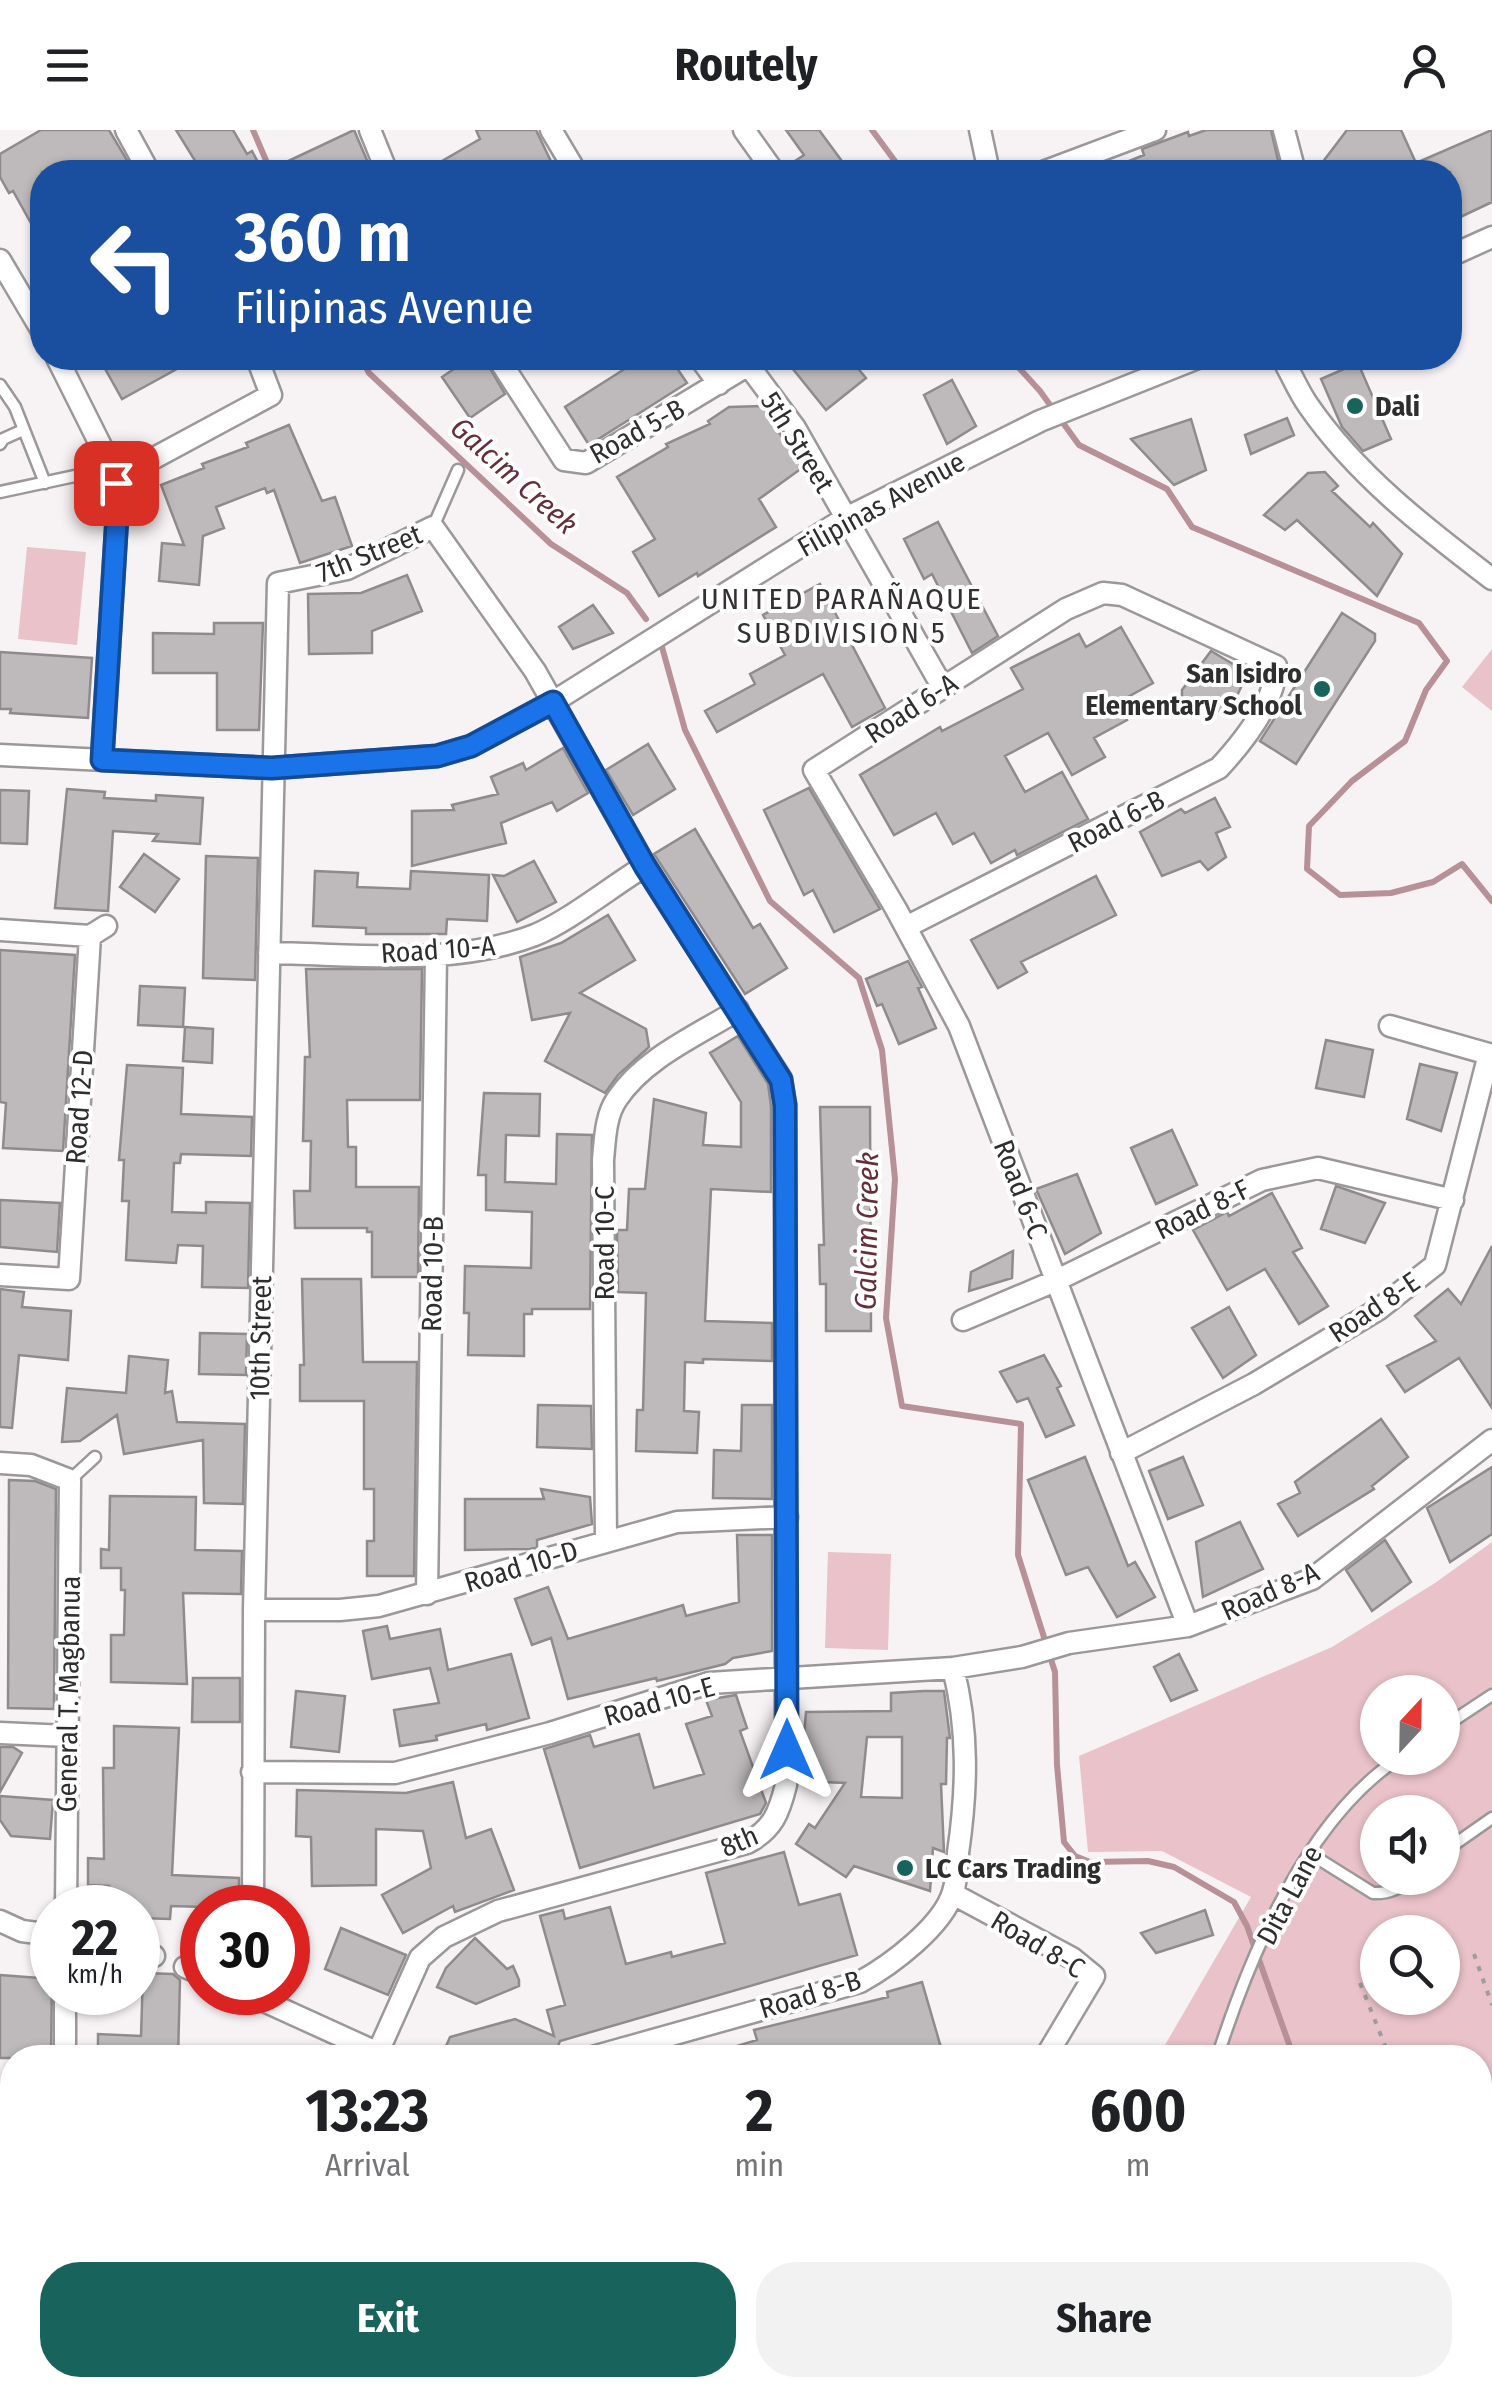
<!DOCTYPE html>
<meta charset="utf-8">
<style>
:root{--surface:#fff;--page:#f2f2f2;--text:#202124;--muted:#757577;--accent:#18645d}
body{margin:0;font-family:"Fira Sans Condensed",sans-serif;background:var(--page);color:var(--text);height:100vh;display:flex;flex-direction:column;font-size:38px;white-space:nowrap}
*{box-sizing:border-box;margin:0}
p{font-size:32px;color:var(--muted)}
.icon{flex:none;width:55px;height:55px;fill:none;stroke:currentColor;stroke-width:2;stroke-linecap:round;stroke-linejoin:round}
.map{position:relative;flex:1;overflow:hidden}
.sheet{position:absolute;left:0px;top:1915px;width:1492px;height:352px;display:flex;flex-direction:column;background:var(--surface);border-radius:40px 40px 0 0;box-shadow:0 2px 8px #0004}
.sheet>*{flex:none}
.top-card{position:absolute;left:30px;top:30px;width:1432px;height:210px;border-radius:40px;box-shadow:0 2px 8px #0004;background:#1a4fa0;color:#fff;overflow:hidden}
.needle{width:65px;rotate:22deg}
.fabs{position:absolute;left:1360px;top:1545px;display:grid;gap:20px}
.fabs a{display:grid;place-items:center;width:100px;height:100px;border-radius:50%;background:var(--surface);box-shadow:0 2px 8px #0004;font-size:50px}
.speed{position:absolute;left:30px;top:1755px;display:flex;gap:20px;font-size:50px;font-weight:700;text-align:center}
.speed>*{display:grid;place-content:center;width:130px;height:130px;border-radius:50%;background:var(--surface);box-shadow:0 2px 8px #0004;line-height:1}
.speed small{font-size:25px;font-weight:400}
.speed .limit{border:15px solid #d22;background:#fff;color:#111}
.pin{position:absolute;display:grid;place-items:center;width:85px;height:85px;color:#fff;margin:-42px;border-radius:20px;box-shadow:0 5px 15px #0006}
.me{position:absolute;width:110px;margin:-55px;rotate:0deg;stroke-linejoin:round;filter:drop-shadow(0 0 8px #0008)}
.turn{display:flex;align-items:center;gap:35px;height:210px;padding:0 40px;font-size:45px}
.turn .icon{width:130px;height:130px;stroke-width:2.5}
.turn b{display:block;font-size:70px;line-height:85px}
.eta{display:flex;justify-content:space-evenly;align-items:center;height:170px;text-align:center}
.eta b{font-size:60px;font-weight:700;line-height:70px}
.action{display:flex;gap:20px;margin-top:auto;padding:20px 40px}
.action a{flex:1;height:115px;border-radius:40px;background:var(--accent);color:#fff;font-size:40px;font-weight:700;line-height:115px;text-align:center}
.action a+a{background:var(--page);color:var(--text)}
header{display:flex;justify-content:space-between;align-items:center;height:130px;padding:0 40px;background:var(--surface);font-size:45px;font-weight:700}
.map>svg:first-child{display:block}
.green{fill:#eac2c9;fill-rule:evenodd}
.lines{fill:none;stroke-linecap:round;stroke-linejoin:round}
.stream{stroke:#b89098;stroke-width:6}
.building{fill:#bebabb;stroke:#8f8b8c;stroke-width:2.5;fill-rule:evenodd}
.lane-casing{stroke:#9c9899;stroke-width:15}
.street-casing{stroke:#9c9899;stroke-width:25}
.secondary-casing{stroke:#9c9899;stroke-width:32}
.path{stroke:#9f9c9d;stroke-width:4;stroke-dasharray:5 8;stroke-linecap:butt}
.lane{stroke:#fff;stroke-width:10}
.street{stroke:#fff;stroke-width:20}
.secondary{stroke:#fff;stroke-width:28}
.route-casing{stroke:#114b97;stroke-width:25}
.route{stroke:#1a73e8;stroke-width:18}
.poi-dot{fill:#18645d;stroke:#fff;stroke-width:4}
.labels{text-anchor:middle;stroke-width:8;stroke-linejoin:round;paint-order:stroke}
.poi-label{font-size:28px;font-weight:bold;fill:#2f2e2e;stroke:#fff;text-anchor:start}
.street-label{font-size:28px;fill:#2f2e2e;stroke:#fff}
.water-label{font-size:30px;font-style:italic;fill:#652e3c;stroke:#fff}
.neighbourhood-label{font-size:30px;letter-spacing:2.5px;fill:#343132;stroke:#fff}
</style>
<header><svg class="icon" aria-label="menu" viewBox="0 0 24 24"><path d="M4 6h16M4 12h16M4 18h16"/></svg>Routely<svg class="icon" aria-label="person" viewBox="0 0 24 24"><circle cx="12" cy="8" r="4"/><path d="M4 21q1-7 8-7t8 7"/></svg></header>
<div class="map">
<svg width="1492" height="2266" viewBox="0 0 1492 2266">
<rect width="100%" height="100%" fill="#f7f3f4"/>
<!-- green -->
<path class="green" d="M27,417l59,5 -9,93 -59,-6z
M1492,519v62l-30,-24z
M1492,1412v854h-526l7,-11h507v-327l-322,-1 93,-160 -89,-46 -74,1 -9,-96 253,-109 103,-64zM1378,1562h64v66h-64zM1378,1682h64v66h-64zM1378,1802h64v66h-64z
M828,1422l63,2 -3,96 -63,-2z"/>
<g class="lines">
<!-- stream -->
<path class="stream" d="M253,0l18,42
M872,0l31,42
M361,228l8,15 182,171 76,49 19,26
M1010,228l30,33 39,54 88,44 25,38 227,96 28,38 -21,29 -21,51 -53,40 -43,45 -2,43 33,26 51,-2 42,-11 29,-18 30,37
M662,517l23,83 85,171 89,77 23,72 13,129 -9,139 16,88 119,18 -3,131 37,117 2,93 7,77 11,14 15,6 58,-1 26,6 60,35 13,24 47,132
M1419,2255l4,11"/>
</g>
<!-- building -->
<path class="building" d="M41,0h68l25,42h-92v71l-29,-52 -4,2 -9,-16v-23z
M176,0h57l14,24 5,-3 11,21h-61z
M354,0l18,42h-107z
M476,0h60l20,42h-133l57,-33z
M786,0h33l31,42h-46l-9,-11 9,-6z
M1206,0h65l9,39 -10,3h-168l42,-17 -2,-6 46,-17 1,4z
M1347,0h54l15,33 76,-33v72l-42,20v-50h-120l-8,-9z
M99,228h98l-75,41z
M470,228h14l21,36 -35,24 -28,-41z
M614,228h56l17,25 -98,62 -24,-38 58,-37z
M784,228h65l17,20 -40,32z
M1358,233l33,76 -28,12 -21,-24 -21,-48z
M952,250l24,46 -29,18 -23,-49z
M762,276l40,62 -43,31 17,28 -78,49 -1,-3 -38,23 -26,-44 22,-13 -38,-62 51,-30 -2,-3 44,-20 -2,-3 21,-14z
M1287,288l7,17 -43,19 -6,-19z
M1191,289l15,51 -32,15 -43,-46z
M289,295l33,76 13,-4 17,49 -52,17 -26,-73 -7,3 -2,-5 -49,19 8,21 -21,8 -4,49 -40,-4 3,-38 22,2 -23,-60 43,-17 -2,-4 46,-17 -2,-4z
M1325,342l13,14 -6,5 38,36 3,-4 29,31 -25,42 -80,-76 -12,10 -21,-15 44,-42z
M938,392l60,114 -26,17 -40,-79 -8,5 -20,-40z
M407,445l15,36 -50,20v22l-63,1 -1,-60 53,-1z
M820,454l65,124 -33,19 -29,-53 -106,58 -12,-21 50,-27 -5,-10 35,-19 -22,-40z
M593,475l20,28 -40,16 -14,-22z
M1342,483l33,21v7l-79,123 -36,-23z
M214,493h49l-4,107h-42v-57h-64v-40l61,1z
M1121,497l32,56 -36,20 10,17 -33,18 11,19 -33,18 -24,-42 -43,23 20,36 37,-20 26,47 -71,36 -2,-5 -24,13 -17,-30 -21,11 -17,-31 -42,22 -34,-60 80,-48 2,4 81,-42 -12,-21 68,-34 7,13z
M1211,521l37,22 -20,41 -46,-15v-9z
M0,522l92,6 -4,60 -78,-5 1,-4h-11z
M648,614l27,45 -42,26 -27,-45z
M563,618l25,45 -31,18 -5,-9 -51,21 5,20 -94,23v-55l42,-1 -2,-5 46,-11 -7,-17 32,-14 3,7z
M809,658l71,121 -46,23 -21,-42 -9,5 -40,-85z
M67,659l38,3 -1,6 52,3v-6l47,3 -3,46 -47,-3 5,-7 -45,-3 -5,80 -53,-3z
M0,660l29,1 -2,53 -27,-1z
M1215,668l15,29 -14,6 10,24 -18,13 -8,-9 -38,15 -22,-44 41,-23 4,4z
M695,699l58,99 7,-4 27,44 -42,26 -91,-140z
M144,724l35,25 -24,33 -35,-25z
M206,726l52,2 -3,122 -52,-2z
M534,731l22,41 -39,20 -24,-47 11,1z
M315,741l43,2 -1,14 53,2 1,-18 78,4 -2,46 -40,-2 -1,15h-80v-6l-53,-2z
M1096,746l20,39 -95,47 6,10 -29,16 -27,-48z
M608,785l27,45 -55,33 66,36 3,18 -31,28 -13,18 -60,-32 25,-48 -38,7 -12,-63 41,-14z
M0,820l75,5 -12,196 -60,-3 3,-45 -6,-1z
M908,831l14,26 -4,1 18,40 -37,16 -17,-40 -5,2 -11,-27z
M306,839h116l-2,131h-73l1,47h8v40h63l-1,90h-46v-45h-5v-4h-72l-1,-37h16l1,-50h-8l2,-84h5z
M140,856l45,2 -2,39 -45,-2z
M185,897l28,2 -1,34 -29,-2z
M738,906l30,48 3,22v86l-60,-3 -6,132 67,2v38l-69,-2v4l-18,-1 -1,49 15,1 -2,41 -61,-2 1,-41h6l3,-117 -28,-1 -1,-62h10l2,-41h16l9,-90 52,14 -3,32 38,2v-45l-31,-49z
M1326,910l47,10 -9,47 -48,-9z
M1420,934l37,9 -16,58 -34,-12z
M127,935l56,3 -2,46 71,3 -1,39 -70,-2 -1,9h-6l-2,49 34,1v-11l44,1 -2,85 -46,-1 1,-41 -25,-1 -2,18 -50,-3 3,-59h-7l2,-41h-5z
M484,963l56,1 -1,42 -33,-1 -1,47 51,2 1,-50 35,1 -2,174h-58v5h-8v42l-56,-1 1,-42h-5l1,-47 66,2 1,-56 -46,-2v-35h-8z
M820,977h50l1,224h-45v-47h-6l-1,-39h5z
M1172,1000l25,55 -41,19 -25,-56z
M1077,1044l24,59 -36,21 -29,-65z
M1336,1056l49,17 -20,40 -44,-14z
M1272,1063l30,55 -9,4 35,54 -29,18 -34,-55 -38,21 -34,-60 34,-18 2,4z
M0,1070l60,3 -3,49 -57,-5z
M1492,1116v162l-33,-50 -54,34 -18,-26 49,-25 -21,-25 33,-27 13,15z
M1013,1121l-1,27 -43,13 2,-19z
M302,1149h59l2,83h54l-3,214h-47v-35h7v-52h-10v-88h-64v-36h4z
M0,1159l24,3 -2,15 49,4 -3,49 -49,-5 -7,73 -12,-1z
M1229,1177l27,48 -33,23 -31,-50z
M200,1203l47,1 -1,41 -47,-1z
M1044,1225l17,31 -4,2 17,37 -28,12 -18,-39 -11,4 -17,-30z
M129,1226l39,4 -3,33 7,-2 5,31 68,2 -2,80 -39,-1 -1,-63 -79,14 -7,-39 -37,26 -18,1 5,-54 59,5z
M538,1275l53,1 1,43 -55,-2z
M742,1275h30v94l-59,-1 1,-48 27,1z
M1381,1289l27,38 -36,29 2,3 -76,47 -20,-32 22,-11 -5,-11z
M1085,1327l43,109 7,-4 20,35 -38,20 -29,-50 -22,8 -38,-95z
M1183,1327l20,48 -35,14 -19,-48z
M1492,1337v67l-42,28 -23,-54z
M9,1350l26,1 21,8 -2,220 -46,-1z
M541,1359l49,8 2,27 -55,16v7l-7,2 -65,1v-51h79z
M110,1366l86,1 -1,53 47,1 -1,43 -58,-1 4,91 -76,-2v-47h13l1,-45h-4v-22h-20v-19l8,1z
M1240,1392l23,47 -60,28 -7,-55z
M737,1405h35v116l-39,7 -8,6 -68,17 -1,-3 -88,21 -17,-61 -19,7 -17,-46 33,-12 20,52 115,-34 3,11 53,-14z
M1385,1410l26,42 -39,29 -26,-41z
M387,1496l3,13 50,-10 8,41 63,-16 18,64 -42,12 -1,-6 -50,12 1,4 -37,6 -6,-36 45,-7 -9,-35 -58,11 -9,-48z
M1179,1524l18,36 -26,11 -17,-34z
M193,1548h47v44h-48z
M296,1561l49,5 -6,56 -48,-5z
M924,1561h20l6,47h-3l-1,46h-5l3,68 -11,-4 -3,43 -76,-25 -8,11 -50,-33 13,-20 6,4 30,-45 -45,-2 6,-69 85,-1v-18zM867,1607h35v61l-41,-1z
M736,1565l11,33 -7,3 26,72 -6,11 -180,54 -36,-119 46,-14 4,12 45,-13 15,54 50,-14 -18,-50 26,-8 -6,-16z
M114,1596l65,2 -7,147 67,3v30l-68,-2 -1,13 -32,-1v-10h-30l1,-22 -21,-1v-27l16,1 -1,-91h11z
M0,1617h13l9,6 -22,39z
M453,1652l13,56 25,-9 23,61 -59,22 -2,-6 -50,27 -21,-38 49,-27 -8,-37 -47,-2v56l-64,1 -1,-49 -15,-1 1,-46 109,3z
M0,1666l53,4 -3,39 -39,-3 -11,-16z
M784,1722l15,53 41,-11 17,61 -297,86 -7,17h-28l-17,-7 -3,7h-64l9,-21 65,-18 39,17 -7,-26 18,-5 -25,-89 23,-6 2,9 45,-12 16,57 45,-12 1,5 53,-14 -19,-70z
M1205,1780l8,25 -57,18 -15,-20z
M341,1798l65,27 -18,40 -63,-26z
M475,1808l32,31 6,-3 6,14v6l-43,18 -39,-17 9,-19z
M143,1843l30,1 7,6 -2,78h-80v-24l43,2z
M0,1845l52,4 -1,79h-51z
M922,1852l22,76h-40l-2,-7 -23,7h-165v-5l43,-13 -3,-10 134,-33 -1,-5z"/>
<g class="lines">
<!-- lane casing -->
<g class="lane-casing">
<path id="lane" d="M0,255l15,22 30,76
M0,314l3,-5 20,-9
M0,362l112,-24
M433,397l25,-57
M70,1350l25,-23
M1442,1598l50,-33
M1309,1723l64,40c17,1 26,-5 39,-15
M1442,1723l50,-35
M1217,1928c33,-103 90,-239 182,-300
M1480,2000l12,-5
M1070,2255l2,11
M1261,2266l2,-11"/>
</g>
<!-- street casing -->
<g class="street-casing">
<path id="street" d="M126,0l23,42
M370,0l17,42
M551,0l25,42
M744,0l30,42
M980,0l9,42
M1284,0l11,42
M1043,42l112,-42
M1450,126l42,-19
M0,130l42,71
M57,228l55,110 5,47 -15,245
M498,228l66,102 22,3 174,-105
M700,228l19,26
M1282,228c9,15 16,33 26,47 48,70 117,123 184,174
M749,236l46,62 148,260
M112,338l33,-5 126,-68 -14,-37
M0,625l272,13 165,-12 34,-10 82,-44 291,-183 196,-98 158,-63
M906,797l313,-159c23,-25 57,-66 57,-102l-154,-71 -19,-2 -37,16 -252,161 82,139 63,117 229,600
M0,800l90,6 16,-10
M269,823c87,1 183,14 266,-18 34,-14 77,-49 110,-69
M1390,896l102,29
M0,1145l69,4 21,-343
M963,1190l92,-39 207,-101 56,-12 135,32
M1121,1323l133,-69 125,-75 56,-44 54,-211
M0,1333l31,2 39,15 -4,428
M606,1411l-3,-381c2,-19 2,-44 14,-61 27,-41 81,-64 121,-89
M427,1464l9,-639
M254,1480h86l39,-4 298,-84 110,-5
M0,1603l67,3
M252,1642l143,1 155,-40 159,-50 244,-15 69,-11 47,-14 119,-17 124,-47 180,-139
M953,1764l119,64 22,18 -49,82
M253,1778l1,-298 24,-1027 69,-14 86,-42 102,144 110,195 136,213 4,26 1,680c-7,28 -13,44 -39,58l-249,68 -54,26 -24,21 -42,94
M0,1791l22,10 30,4
M138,1822l16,4
M185,1837l17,7
M244,1862l143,65
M65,1928v-66
M589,1928l271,-76c31,-17 83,-56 93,-90 4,-12 4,-27 5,-39 9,-62 11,-123 -5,-185
M0,2253l21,13
M701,2255l9,11
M897,2255l6,11
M230,2266v-11
M567,2266l27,-11"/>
</g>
<!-- secondary casing -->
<g class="secondary-casing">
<path id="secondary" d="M0,2032l12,8
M374,2255l19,11"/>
</g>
<!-- path -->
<path class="path" d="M1474,1824l18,51
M1360,1853l30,75
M1480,2044l12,-5
M1480,2063l12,30
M1480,2134l12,-4
M1480,2220l12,-4"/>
<!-- lane -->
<use href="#lane" class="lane"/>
<!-- street -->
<use href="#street" class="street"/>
<!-- secondary -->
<use href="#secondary" class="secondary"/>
</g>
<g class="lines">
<!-- route casing -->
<g class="route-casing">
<path id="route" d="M116,353l1,33 -15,244 170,8 165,-12 34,-10 82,-44 92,164 136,214 4,25 2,645"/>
</g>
<!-- route -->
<use href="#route" class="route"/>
</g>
<!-- markers -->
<g class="poi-dot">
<circle cx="1355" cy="276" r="10"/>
<circle cx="1322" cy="559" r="10"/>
<circle cx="905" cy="1738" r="10"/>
</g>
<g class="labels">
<!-- poi labels -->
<g class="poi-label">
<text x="1375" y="286">Dali</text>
<text x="1302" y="553" text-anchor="end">San Isidro<tspan x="1302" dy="32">Elementary School</tspan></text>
<text x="925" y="1748">LC Cars Trading</text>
</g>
<!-- street labels -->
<g class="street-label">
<text transform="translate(637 301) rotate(-29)" y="10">Road 5-B</text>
<text transform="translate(798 312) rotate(58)" y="10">5th Street</text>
<text transform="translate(881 374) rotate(-29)" y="10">Filipinas Avenue</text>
<text transform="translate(369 423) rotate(-22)" y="10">7th Street</text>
<text transform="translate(911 578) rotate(-33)" y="10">Road 6-A</text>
<text transform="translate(1116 691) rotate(-27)" y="10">Road 6-B</text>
<text transform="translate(438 819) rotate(-4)" y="10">Road 10-A</text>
<text transform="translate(79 977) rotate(-86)" y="10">Road 12-D</text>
<text transform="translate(1021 1059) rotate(69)" y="10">Road 6-C</text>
<text transform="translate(1202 1079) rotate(-26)" y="10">Road 8-F</text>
<text transform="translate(604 1113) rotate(-90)" y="10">Road 10-C</text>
<text transform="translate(432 1144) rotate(-89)" y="10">Road 10-B</text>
<text transform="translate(1374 1177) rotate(-34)" y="10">Road 8-E</text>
<text transform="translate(260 1208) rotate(-89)" y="10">10th Street</text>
<text transform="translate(521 1436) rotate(-17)" y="10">Road 10-D</text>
<text transform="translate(1270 1461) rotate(-24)" y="10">Road 8-A</text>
<text transform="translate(68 1564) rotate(-89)" y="10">General T. Magbanua</text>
<text transform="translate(659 1571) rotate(-16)" y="10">Road 10-E</text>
<text transform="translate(739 1711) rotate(-23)" y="10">8th</text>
<text transform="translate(1289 1765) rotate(-62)" y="10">Dita Lane</text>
<text transform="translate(1038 1814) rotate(31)" y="10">Road 8-C</text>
<text transform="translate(810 1864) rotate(-17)" y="10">Road 8-B</text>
</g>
<!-- water labels -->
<g class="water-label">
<text transform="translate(514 346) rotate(42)" y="10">Galcim Creek</text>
<text transform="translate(867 1101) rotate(-89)" y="10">Galcim Creek</text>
</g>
<!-- neighbourhood labels -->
<g class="neighbourhood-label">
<text x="842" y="479">UNITED PARAÑAQUE<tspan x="842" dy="34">SUBDIVISION 5</tspan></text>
</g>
</g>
</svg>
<div class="fabs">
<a><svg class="needle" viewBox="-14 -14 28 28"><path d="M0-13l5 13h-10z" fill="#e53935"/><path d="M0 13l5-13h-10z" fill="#757577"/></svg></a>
<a><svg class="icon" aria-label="sound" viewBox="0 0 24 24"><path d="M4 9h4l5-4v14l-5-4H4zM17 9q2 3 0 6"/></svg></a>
<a><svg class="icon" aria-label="search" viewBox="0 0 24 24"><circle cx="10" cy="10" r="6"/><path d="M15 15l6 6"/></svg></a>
</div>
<div class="speed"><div>22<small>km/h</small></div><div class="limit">30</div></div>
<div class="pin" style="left:116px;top:353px;background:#d93025"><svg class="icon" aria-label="arrive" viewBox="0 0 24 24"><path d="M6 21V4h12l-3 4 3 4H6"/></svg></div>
<svg class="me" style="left:787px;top:1620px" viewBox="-20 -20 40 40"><path d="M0-17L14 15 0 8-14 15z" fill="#1a73e8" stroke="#fff" stroke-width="4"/></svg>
<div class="top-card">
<div class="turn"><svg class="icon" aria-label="left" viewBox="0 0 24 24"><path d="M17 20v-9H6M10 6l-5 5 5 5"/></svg><div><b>360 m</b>Filipinas Avenue</div></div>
</div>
<section class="sheet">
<div class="eta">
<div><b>13:23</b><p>Arrival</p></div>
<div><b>2</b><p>min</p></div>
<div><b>600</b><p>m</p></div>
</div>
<div class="action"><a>Exit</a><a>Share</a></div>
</section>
</div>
